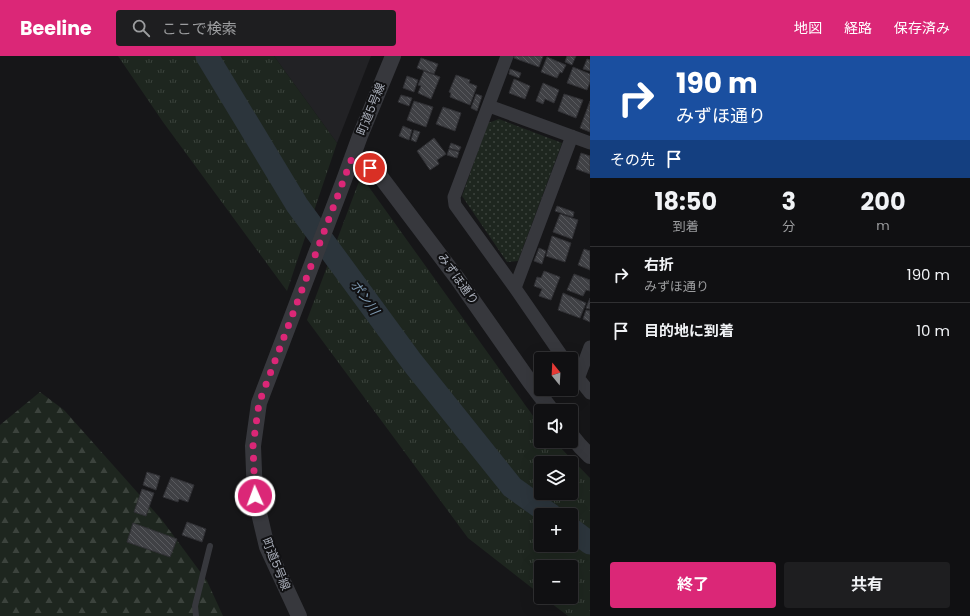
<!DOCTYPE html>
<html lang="ja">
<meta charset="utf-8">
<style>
:root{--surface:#101012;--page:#1e1e20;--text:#f1f3f6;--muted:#9c9d9f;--line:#303032;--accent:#db2777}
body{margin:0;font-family:Poppins,"Noto Sans JP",sans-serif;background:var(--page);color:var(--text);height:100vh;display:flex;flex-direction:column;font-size:15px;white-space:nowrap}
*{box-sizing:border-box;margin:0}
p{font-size:13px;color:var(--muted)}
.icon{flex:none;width:22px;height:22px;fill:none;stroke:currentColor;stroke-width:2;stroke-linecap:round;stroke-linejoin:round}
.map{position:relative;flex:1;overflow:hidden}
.panel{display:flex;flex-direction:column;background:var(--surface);width:380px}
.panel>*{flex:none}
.top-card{background:#1a4fa0;color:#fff;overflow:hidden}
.needle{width:26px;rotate:342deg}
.fabs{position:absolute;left:534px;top:296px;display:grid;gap:8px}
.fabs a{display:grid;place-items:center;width:44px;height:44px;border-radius:4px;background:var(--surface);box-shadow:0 4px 16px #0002,0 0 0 1px var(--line);font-size:20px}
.pin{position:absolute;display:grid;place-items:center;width:34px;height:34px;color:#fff;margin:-17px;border:2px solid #fff;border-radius:50%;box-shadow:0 1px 4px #0007}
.me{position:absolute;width:44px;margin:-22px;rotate:358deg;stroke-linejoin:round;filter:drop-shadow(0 0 3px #0008)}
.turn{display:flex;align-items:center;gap:14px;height:84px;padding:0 20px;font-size:18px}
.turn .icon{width:52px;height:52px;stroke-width:2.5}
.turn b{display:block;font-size:28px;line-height:34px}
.then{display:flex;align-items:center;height:38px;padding:0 20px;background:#0003;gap:8px;font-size:15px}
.eta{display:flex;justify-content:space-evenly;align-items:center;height:68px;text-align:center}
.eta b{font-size:24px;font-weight:700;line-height:28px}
.button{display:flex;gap:8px;margin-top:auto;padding:8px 20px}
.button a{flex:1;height:46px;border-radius:4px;background:var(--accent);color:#fff;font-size:16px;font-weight:700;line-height:46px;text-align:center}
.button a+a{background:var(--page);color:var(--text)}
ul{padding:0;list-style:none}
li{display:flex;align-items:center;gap:12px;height:56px;padding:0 20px;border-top:1px solid var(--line)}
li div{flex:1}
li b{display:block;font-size:15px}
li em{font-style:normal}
header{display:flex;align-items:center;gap:24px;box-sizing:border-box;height:56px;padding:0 20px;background:var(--accent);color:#fff}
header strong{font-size:19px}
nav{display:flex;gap:22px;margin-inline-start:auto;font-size:14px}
.search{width:280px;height:36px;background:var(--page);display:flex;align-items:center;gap:10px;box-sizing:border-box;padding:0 14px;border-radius:4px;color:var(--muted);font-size:15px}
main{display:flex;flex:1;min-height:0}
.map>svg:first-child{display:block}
.built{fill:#222225}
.grass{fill:url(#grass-tufts);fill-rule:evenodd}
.forest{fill:url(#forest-firs)}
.park{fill:url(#park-dots)}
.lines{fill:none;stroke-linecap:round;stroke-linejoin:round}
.river{stroke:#2c353c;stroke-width:23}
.building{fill:url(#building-back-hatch);stroke:#303034}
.service{stroke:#37383d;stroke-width:6}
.minor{stroke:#37383d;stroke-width:13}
.tertiary{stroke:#37383d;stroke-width:16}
.route{stroke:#db2777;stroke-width:7;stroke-dasharray:0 12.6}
.labels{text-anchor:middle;stroke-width:4;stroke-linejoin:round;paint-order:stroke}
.street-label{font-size:12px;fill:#a8adb8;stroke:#111113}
.water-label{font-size:13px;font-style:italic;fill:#7f9bb3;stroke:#111113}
</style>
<header>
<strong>Beeline</strong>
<div class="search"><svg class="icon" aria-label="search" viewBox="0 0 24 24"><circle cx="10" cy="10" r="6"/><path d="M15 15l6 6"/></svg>ここで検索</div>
<nav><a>地図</a><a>経路</a><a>保存済み</a></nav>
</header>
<main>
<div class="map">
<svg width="590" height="560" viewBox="0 0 590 560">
<defs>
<pattern id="grass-tufts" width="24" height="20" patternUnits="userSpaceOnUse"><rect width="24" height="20" fill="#1e261f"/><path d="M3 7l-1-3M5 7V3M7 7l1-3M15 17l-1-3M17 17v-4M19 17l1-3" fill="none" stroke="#3c433d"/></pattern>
<pattern id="forest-firs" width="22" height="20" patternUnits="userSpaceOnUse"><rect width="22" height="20" fill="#1e261f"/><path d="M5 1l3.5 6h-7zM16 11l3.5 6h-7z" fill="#3c433d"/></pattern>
<pattern id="park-dots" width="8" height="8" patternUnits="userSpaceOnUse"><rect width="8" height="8" fill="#1e261f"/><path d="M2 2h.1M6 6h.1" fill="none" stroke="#3c433d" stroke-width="1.8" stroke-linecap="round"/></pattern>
<pattern id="building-back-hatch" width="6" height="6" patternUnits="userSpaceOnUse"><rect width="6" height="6" fill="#404145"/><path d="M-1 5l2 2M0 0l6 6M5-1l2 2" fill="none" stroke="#595a5e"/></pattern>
</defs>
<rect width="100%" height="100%" fill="#161618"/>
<!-- built -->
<path class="built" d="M274,0h97l-34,87z"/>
<!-- grass -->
<path class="grass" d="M118,0h156l63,87 -50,148 -124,-169z
M361,120l180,251v14h13l36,37v138h-22l-25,-19h28v-30h-30v28l-73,-57 -161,-218zM541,407h30v30h-30zM541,459h30v30h-30z"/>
<!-- forest -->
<path class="forest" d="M40,336l24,18 98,110 45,61 16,35h-223v-191z"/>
<!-- park -->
<path class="park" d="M499,63l63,24 -44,118 -11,1 -45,-66 26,-73z"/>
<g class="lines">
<!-- river -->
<path class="river" d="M207,0l90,149 115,157 100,125 39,28
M571,473l19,14"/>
</g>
<!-- building -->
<path class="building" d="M514,0h29l-4,11 -25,-9z
M567,0h9l-4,9 -7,-3z
M547,1l19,8 -4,8 -2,-1 -3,6 -16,-6z
M421,2l17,6 -4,10 -17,-6z
M587,3l3,1v11l-7,-2z
M573,11l17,7v8l-3,8 -20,-7z
M510,13l11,4 -2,5 -10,-4z
M424,15l16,6 -9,22 -13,-6 3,-7 -3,-1z
M456,19l14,5 -1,3 8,3 -7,19 -20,-8 1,-4 -2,-1z
M407,20l11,4 -4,12 -11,-4z
M514,23l16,7 -5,13 -16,-6z
M543,27l16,7 -5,13 -9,-4 -2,5 -7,-3z
M476,38l6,2 -5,15 -6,-3z
M564,38l19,6 -7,18 -18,-7z
M401,39l11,3 -3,8 -11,-4z
M414,45l19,6 -7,20 -19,-7z
M590,45v31l-10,-4z
M443,51l18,6 -6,18 -19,-7z
M403,70l9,4 -3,10 -10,-4z
M414,74l6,2 -4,10 -5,-2z
M434,82l12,16 -9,6 2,4 -9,6 -13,-19z
M451,87l10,4 -2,4 -10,-3z
M449,93l10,3 -2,6 -10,-3z
M581,97l9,3v18l-14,-5z
M557,150l17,6 -1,5 -18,-6z
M560,158l18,6 -6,19 -19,-7z
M552,180l19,7 -6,19 -19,-6z
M539,192l7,3 -4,13 -8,-3z
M584,193l6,2v19l-12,-5z
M544,215l16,6 -9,23 -12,-4 3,-7 -8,-3 3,-9 4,1z
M574,218l16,6v11l-4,-1 -3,6 -16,-6z
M563,237l23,10 -6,15 -22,-8z
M590,242v11l-4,-1z
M586,254l4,1v11l-7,-3z
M147,416l13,4 -4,14 -13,-5z
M171,421l23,8 -6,17 -9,-3 -1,3 -15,-5z
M142,433l12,4 -8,23 -12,-4z
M187,466l19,7 -4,13 -20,-7z
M133,467l44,16 -7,18 -43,-15z"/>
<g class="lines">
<!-- service -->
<path class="service" d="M196,560l-1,-10 15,-60"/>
<!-- minor -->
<path class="minor" d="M507,0l-53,141 1,8 60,83 49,71
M489,50l101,37
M515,232l57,-152
M571,313l19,24
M578,323l12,-32"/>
<!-- tertiary -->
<path class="tertiary" d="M352,102l18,10 10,8 77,102 73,104 22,29
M571,379l9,11 10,10
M299,560l-32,-69 -12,-51 -2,-50 6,-43 85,-223 16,-44 33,-80"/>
</g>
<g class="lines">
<!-- route -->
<path class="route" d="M255,440l-2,-50 6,-43 93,-245 18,10"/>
</g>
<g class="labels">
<!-- street labels -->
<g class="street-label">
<text transform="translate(371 53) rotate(-68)" y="4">町道5号線</text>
<text transform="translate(458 223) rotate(54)" y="4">みずほ通り</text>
<text transform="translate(276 508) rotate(68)" y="4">町道5号線</text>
</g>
<!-- water labels -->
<g class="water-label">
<text transform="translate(365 241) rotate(54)" y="5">ポン川</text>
</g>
</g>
</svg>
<div class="fabs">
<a><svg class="needle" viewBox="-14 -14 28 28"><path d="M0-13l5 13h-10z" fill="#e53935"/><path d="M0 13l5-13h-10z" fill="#9c9d9f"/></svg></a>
<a><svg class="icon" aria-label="sound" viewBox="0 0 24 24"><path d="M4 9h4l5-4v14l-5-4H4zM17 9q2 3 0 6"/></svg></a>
<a><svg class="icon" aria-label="layers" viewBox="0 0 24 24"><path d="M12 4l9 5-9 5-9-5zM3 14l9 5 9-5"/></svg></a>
<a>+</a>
<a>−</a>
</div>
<div class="pin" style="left:370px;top:112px;background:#d93025"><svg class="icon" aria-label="arrive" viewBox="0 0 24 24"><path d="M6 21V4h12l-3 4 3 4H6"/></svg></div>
<svg class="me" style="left:255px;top:440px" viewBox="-20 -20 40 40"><circle r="17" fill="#db2777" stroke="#fff" stroke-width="3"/><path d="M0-11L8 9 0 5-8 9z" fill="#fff"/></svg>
</div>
<section class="panel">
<div class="top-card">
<div class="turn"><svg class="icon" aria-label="right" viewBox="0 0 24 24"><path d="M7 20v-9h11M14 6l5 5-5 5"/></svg><div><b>190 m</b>みずほ通り</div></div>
<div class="then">その先<svg class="icon" aria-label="arrive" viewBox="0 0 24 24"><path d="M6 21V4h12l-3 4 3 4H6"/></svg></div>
</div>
<div class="eta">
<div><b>18:50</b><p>到着</p></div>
<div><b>3</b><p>分</p></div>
<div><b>200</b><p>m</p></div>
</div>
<ul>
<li><svg class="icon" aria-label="right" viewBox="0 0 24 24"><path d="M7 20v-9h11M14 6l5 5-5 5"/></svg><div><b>右折</b><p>みずほ通り</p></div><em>190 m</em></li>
<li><svg class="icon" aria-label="arrive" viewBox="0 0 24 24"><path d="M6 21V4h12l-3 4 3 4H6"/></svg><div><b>目的地に到着</b></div><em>10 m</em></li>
</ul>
<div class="button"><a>終了</a><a>共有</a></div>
</section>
</main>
